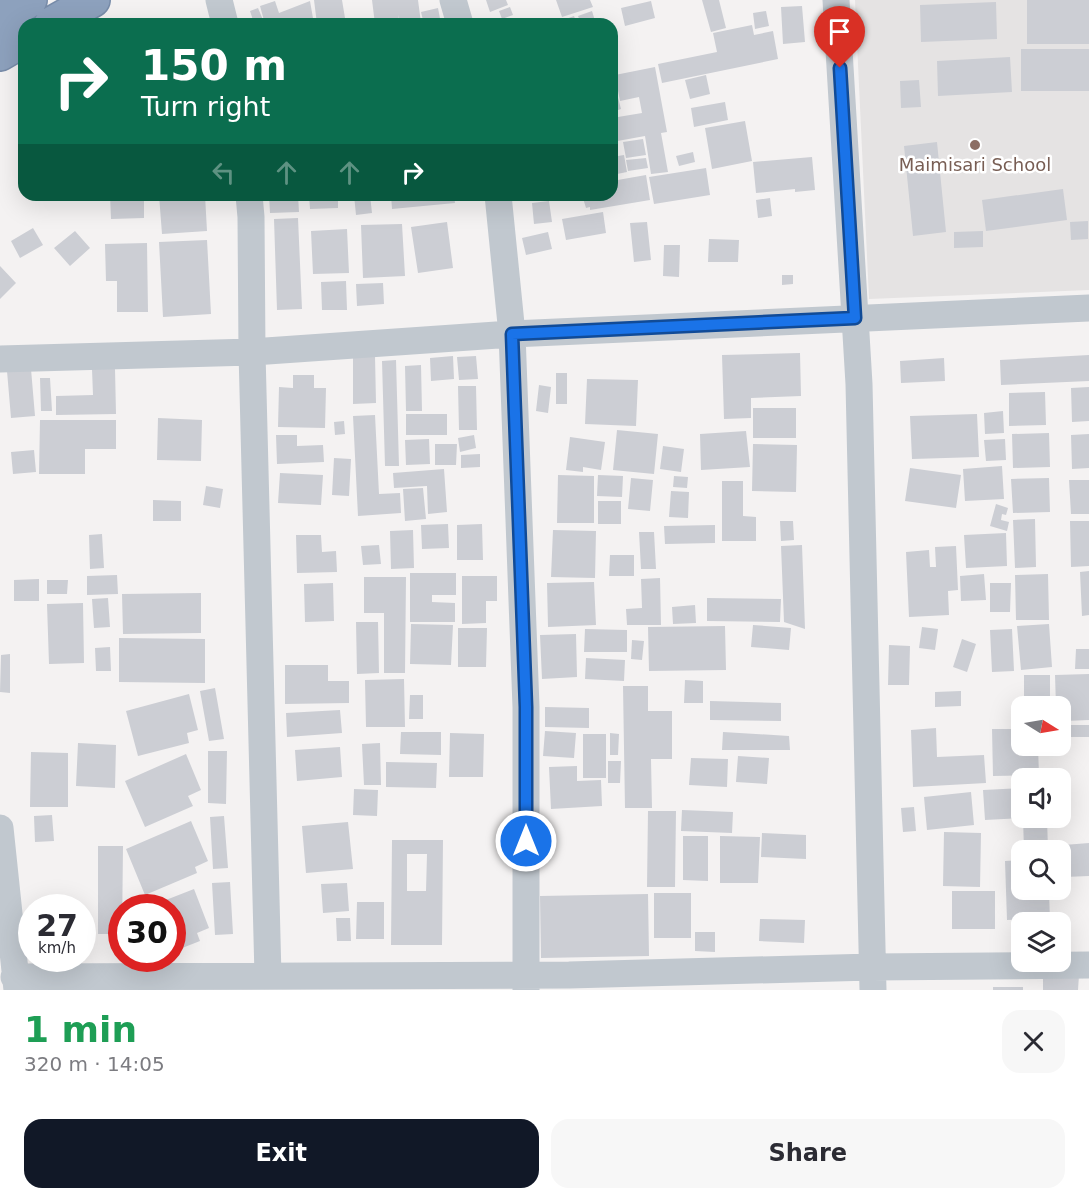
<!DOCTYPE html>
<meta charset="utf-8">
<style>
:root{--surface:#fff;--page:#f7f7f7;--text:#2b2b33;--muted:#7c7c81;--accent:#111827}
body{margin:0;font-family:"DejaVu Sans",sans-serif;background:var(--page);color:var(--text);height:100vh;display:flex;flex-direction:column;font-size:22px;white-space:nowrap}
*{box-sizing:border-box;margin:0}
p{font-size:20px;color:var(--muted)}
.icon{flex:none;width:33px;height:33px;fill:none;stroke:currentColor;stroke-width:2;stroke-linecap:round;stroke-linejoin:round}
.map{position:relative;height:990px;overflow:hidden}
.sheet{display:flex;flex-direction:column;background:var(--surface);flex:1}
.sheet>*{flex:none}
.guide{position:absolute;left:18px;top:18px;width:600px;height:183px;border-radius:18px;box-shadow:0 6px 24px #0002;background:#0b6e4f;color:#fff;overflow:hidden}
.needle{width:39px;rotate:101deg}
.fabs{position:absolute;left:1011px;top:696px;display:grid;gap:12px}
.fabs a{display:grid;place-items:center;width:60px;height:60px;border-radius:12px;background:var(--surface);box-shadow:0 6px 24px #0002;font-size:30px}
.speed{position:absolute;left:18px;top:894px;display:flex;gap:12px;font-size:30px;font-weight:700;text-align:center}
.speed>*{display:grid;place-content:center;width:78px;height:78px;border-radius:50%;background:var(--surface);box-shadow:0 6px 24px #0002;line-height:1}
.speed small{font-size:15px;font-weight:400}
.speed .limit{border:9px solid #d22;background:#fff;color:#111}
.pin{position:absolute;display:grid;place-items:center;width:51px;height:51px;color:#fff;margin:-62px -26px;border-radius:50% 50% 50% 0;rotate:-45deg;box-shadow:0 0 6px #0007}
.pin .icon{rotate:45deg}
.me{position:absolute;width:66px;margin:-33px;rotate:0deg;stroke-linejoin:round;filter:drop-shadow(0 0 4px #0008)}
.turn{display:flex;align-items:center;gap:21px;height:126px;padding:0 24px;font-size:27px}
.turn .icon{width:78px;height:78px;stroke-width:2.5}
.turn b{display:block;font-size:42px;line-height:51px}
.lanes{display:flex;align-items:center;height:57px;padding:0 24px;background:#0003;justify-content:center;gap:30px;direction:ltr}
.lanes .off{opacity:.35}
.round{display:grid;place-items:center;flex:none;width:63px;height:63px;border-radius:18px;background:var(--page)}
.head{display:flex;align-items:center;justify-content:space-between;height:102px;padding:0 24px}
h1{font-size:36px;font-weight:600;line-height:45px;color:#1e9e55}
.button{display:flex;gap:12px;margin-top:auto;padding:12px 24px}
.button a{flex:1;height:69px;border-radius:18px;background:var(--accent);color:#fff;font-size:24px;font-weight:600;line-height:69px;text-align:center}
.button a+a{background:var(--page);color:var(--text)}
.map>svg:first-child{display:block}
.education{fill:#e5e3e3}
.building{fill:#ccced4;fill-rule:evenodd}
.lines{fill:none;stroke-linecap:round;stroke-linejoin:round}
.highway-casing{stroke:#788ca9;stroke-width:36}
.minor{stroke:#c1c8cf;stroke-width:27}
.highway{stroke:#8da1bd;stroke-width:33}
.route-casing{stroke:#114b97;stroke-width:15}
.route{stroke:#1a73e8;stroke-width:10}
.education-dot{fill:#8d6e63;stroke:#fff;stroke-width:2}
.labels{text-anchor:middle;stroke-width:5;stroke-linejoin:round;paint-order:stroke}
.education-label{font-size:18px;fill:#785e54;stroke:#fff}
</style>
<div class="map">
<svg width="1089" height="990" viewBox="0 0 1089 990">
<rect width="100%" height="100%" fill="#f4f2f2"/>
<!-- education -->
<path class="education" d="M855,0h234v290l-220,9z"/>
<!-- building -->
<path class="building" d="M314,0h28l3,18 -4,1 1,5h-25z
M372,0h46l3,23 -21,1 -2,-9 1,9h-24z
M486,0h20l2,5 -18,7z
M556,0h34l3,7 -31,10z
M702,0h17l7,28 -15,4z
M1027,0h62v44h-62z
M275,1l4,12 31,-12 4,23h-49l-5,-18z
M651,1l4,17 -30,8 -4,-18z
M996,2l1,37 -76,3 -1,-37z
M802,6l3,36 -22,2 -2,-37z
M510,7l3,8 -11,4 -3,-8z
M258,8l5,12 -9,3 -4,-12z
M438,8l3,16h-17l-3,-12z
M592,11l4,13h-15l-3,-8z
M766,11l3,15 -14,3 -2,-16z
M574,16l3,8h-25z
M752,25l2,10 19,-4 5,28 -116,24 -4,-19 59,-12 -4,-19z
M1021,49h68v42h-68z
M1010,57l2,35 -74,4 -1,-35z
M655,67l12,65 -6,1 7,39 -17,2 -6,-38 -33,6v-24l30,-5 -3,-16 -19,4 -5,-26z
M706,75l4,19 -20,5 -5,-19z
M919,80l2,27 -20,1 -1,-27z
M617,94l4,15 -9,3v-16z
M725,102l3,18 -34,7 -3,-19z
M745,121l7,40 -40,8 -7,-41z
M643,139l3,16 -20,3 -3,-16z
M937,142l9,90 -33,4 -9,-90z
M693,152l2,10 -16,4 -3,-10z
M624,155l3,17 -15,3v-18z
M812,157l3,33 -20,2v-3l-39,4 -3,-31z
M646,158l2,10 -20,3 -2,-11z
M706,168l4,27 -56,9 -5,-27z
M646,175l4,25 -60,10v-3l-4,1 -4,-13h30v-14z
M1063,189l4,31 -81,11 -4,-31z
M110,195h34v23l-33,1z
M159,195h46l2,36 -45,3z
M269,195h29l1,17 -29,1z
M309,195h29v13l-28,1z
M354,195h16l2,18 -16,2z
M391,195h63l1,8 -63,6z
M770,198l2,18 -14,2 -2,-18z
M549,201l3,21 -18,2 -2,-21z
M603,212l3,21 -40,7 -4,-21z
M298,218l4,91 -25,1 -3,-91z
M1088,221v18l-17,1 -1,-18z
M447,222l6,46 -35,5 -7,-46z
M647,222l4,38 -17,2 -4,-39z
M402,224l3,52 -42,2 -2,-53z
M33,228l10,17 -23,13 -9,-17z
M347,229l2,44 -36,1 -2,-43z
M75,231l15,17 -20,18 -16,-18z
M983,231v16l-29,1v-16z
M548,232l4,17 -26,6 -4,-17z
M709,239l30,1 -1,22h-30z
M207,240l4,74 -48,3 -4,-75z
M147,243l1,69h-31v-31h-11l-1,-37z
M664,245h16l-1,32 -16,-1z
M0,266l16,17 -16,16z
M782,275h11v9l-11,1z
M346,281l1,29h-25l-1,-28z
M383,283l1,21 -27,2 -1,-22z
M800,353l1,43 -50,2v20l-27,1 -2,-64z
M1089,355v26l-88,4 -1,-25z
M353,356h22l1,47 -23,1z
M453,356l1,23 -23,2 -1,-23z
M476,356l2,23 -19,1 -2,-23z
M944,358l1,23 -44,2 -1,-22z
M396,360l3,106h-14l-3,-105z
M421,365l1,46h-16l-1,-45z
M31,369l4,47 -24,2 -4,-47z
M92,369h23l1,45 -60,1v-19l37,-1z
M556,373h11v31h-11z
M293,375h21v13h12l-1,40 -47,-1 1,-40 14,1z
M40,378h10l2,33h-11z
M587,379l51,1 -2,46 -51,-2z
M539,385l12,2 -3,26 -12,-2z
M458,386h18l1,44h-18z
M1089,387v34l-17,1 -1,-34z
M1045,392l1,33 -37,1v-33z
M753,408h43v30h-43z
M1003,411l1,22 -19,1 -1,-21z
M406,414h41v21h-41z
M977,414l2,43 -67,2 -2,-43z
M375,415l4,79 21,-1 1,20 -43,3 -5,-100z
M158,418l44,2 -1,41 -44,-1z
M40,420h76v29h-31v25h-46z
M344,421l1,13 -10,1 -1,-13z
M617,430l41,4 -4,40 -41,-4z
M746,431l4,36 -49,3 -1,-36z
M1049,433l1,34 -37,1 -1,-34z
M1089,434v34l-17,1 -1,-34z
M276,435h21v11l26,-1 1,17 -47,2z
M474,435l2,13 -16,4 -2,-14z
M570,437l35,5 -4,28 -18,-3v5l-17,-2z
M429,439l1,25 -24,1 -1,-25z
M1005,439l1,21 -20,1 -2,-21z
M435,444h22l-1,21h-21z
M753,444l44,1 -1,47 -44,-1z
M663,446l21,3 -3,23 -21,-3z
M34,450l2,22 -23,2 -2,-22z
M480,454v13l-19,1v-13z
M334,458l17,1 -2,37 -17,-1z
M1002,466l2,33 -39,2 -2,-32z
M910,468l51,7 -5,33 -51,-7z
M444,469l3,43 -19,2 -1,-28 -33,2 -1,-15z
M280,473l43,2 -2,30 -43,-2z
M558,475l36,1v47h-37z
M598,475l25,1 -1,21 -25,-1z
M674,476l14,1 -1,11 -14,-1z
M631,478l22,2 -3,31 -22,-2z
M1049,478l1,34 -37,1 -2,-34z
M1069,480h20v34h-18z
M722,481h21v35l13,1v24h-34z
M206,486l17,3 -3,19 -17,-3z
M423,488l3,31 -21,2 -2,-32z
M671,491l18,1 -1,26 -19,-1z
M153,500l28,1v20h-28z
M598,501h23v23h-23z
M996,504l12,4 -2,7 -4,-1 -1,6 8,2 -2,9 -17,-5z
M1035,519l1,48 -21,1 -2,-48z
M780,521h13l1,19 -13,1z
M1070,521h19v45l-18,1z
M448,524l1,24 -27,1 -1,-24z
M482,524l1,36h-26v-35z
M715,525v18l-50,1 -1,-18z
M413,530l1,38 -23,1 -1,-38z
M553,530l43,1 -1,47 -44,-1z
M639,532h15l2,37h-15z
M1006,533l1,33 -41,2 -2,-33z
M102,534l2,34 -14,1 -1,-34z
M296,535h25l1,17 14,-1 1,21 -40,1z
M379,545l2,19 -18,1 -2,-19z
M802,545l3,84 -21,-7 -3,-76z
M956,546l2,44 -10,1 1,24 -40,2 -3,-65 23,-2 1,17h6l-1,-20z
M610,555h24v21h-25z
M1089,571v44l-7,1 -2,-44z
M410,573h46v22h-24v7l23,1v19h-45z
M984,574l2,26 -25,1 -1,-25z
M1048,574l1,46h-33l-1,-45z
M117,575l1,19 -31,1v-19z
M462,576h35v25h-11v22l-24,1z
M364,577h42l-1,96h-21v-60h-20z
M660,578l1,47h-34l-1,-16 16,-1 -1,-29z
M39,579v22h-25v-21z
M47,580h21l-1,14h-20z
M594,582l2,43 -48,2 -1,-44z
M333,583l1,38 -29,1 -1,-38z
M990,583h21l-1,29h-20z
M201,593v40l-78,1 -1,-40z
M108,598l2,29 -16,1 -2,-29z
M707,598l74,1 -1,23 -73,-1z
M83,603l1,60 -35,1 -2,-60z
M695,605l1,18 -23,1 -1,-17z
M356,622h22l1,51 -22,1z
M411,624l42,1 -2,40 -41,-1z
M1049,624l3,43 -31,3 -4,-44z
M753,625l38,3 -2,22 -38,-3z
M725,626l1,44 -77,1 -1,-44z
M922,627l16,2 -3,21 -16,-2z
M458,628h29l-1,39h-28z
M585,629l42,1v22h-43z
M1012,629l2,42 -22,1 -2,-42z
M576,634l1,43 -35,2 -2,-44z
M119,638l86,1v44l-86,-1z
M962,639l14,5 -9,28 -14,-5z
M632,640l12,1 -2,19 -11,-1z
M889,645l21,1 -1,39h-21z
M110,647l1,24h-15l-1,-23z
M1076,649h13v20h-14z
M10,654v39l-10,-1 1,-37z
M586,658l39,2 -1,21 -39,-2z
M285,665h43v16h21v22l-64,1z
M1089,674v46l-24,1v-14l-9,-1 -1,-31z
M1024,675h26v31h-26z
M404,679l1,48h-39l-1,-47z
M685,680l18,1v22h-19z
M623,686h25v25h24v48h-21l1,49h-27z
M215,688l9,51 -15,2 -9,-50z
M961,691v15l-26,1v-15z
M189,694l9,36 -11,3 2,10 -51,13 -12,-45z
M410,695h13v24h-14z
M710,701l71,2v18l-71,-1z
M545,707l44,1v20l-44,-1z
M340,710l2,23 -55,4 -1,-24z
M1060,725h29v12h-29z
M936,728l1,29 47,-2 2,28 -73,4 -2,-57z
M992,729h30v17h16l1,29 -46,1z
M545,731l31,2 -2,25 -31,-2z
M401,732h40v23l-41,-1z
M723,732l66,4 1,14h-68z
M450,733l34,1 -1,43h-34z
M610,733l9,1 -1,21h-8z
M583,734h23v44h-23z
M78,743l38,2 -1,43 -39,-2z
M380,743l1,42h-17l-2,-41z
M1043,746h18v4l-18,1z
M340,747l2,30 -45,4 -2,-31z
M208,751h19l-1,53 -18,-1z
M31,752l37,1v54h-38z
M186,754l15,36 -13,6 5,10 -48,21 -20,-46z
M738,756l31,2 -2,26 -31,-2z
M691,758l37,1 -1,28 -38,-2z
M608,761h13l-1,22h-12z
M386,762l51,1 -1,25 -50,-1z
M577,766v15l24,-1 1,26 -51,3 -2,-42z
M1021,788l1,30 -37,2 -2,-30z
M354,789l24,1 -1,26 -24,-1z
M971,792l3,33 -47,5 -3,-33z
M914,807l2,24 -13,1 -2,-24z
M682,810l51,2 -1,21 -51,-2z
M648,811h28l-1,76h-28z
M52,815l2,26 -19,1 -1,-26z
M224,816l4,52 -15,1 -3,-52z
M1023,818h24l1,32h-24z
M191,821l17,40 -13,6 2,6 -52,22 -19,-46z
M348,822l5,47 -47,4 -4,-47z
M944,832l37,1 -1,54 -37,-1z
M762,833l44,2v24l-45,-2z
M683,836h25v45l-25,-1z
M720,836l40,1 -2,46h-38z
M392,840h51l-1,105h-51zM407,854h20l-1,37h-19z
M1089,843v33l-24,1 -1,-32z
M98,846h25l-1,88h-24z
M1022,860v30h27l1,32h-24v-3l-19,1 -2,-59z
M230,882l3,52 -18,1 -3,-52z
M347,883l2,28 -26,2 -2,-29z
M194,889l15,39 -12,5 3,8 -28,11v-44l-24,-1z
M952,891h43v38h-43z
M654,893h37v45h-37z
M648,894l1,62 -108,2 -1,-62z
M357,902h27v37h-28z
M336,918h14l1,23h-14z
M760,919l45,1 -1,23 -45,-2z
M695,932h20v20l-20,-1z
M1043,975h36l-1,15h-35z
M993,987h30v3h-30z"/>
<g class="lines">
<!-- highway casing -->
<g class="highway-casing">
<path id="highway" d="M0,19l30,-19
M51,24l42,-24
M0,54l24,-14"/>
</g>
<!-- minor -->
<path class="minor" d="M219,0l6,24
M453,0l7,24
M836,0l23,384 14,606
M249,195l2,22 1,135 16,624
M498,195l14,139 14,373v283
M0,359l252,-7 260,-18 577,-26
M0,828l17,162
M14,977l555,-2 303,-8 217,-2"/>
<!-- highway -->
<use href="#highway" class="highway"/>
</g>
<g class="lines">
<!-- route casing -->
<g class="route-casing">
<path id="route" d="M526,841v-134l-14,-373 343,-16 -15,-250"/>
</g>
<!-- route -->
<use href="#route" class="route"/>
</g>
<!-- markers -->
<circle class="education-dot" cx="975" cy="145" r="6"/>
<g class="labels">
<!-- education labels -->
<g class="education-label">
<text x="975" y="171">Maimisari School</text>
</g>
</g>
</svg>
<div class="fabs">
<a><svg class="needle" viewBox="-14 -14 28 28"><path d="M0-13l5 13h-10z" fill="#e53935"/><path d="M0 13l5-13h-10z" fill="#7c7c81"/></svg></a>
<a><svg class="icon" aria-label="sound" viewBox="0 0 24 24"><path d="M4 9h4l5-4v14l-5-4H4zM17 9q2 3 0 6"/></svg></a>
<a><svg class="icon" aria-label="search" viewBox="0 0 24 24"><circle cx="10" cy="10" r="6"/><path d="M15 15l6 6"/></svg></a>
<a><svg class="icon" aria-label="layers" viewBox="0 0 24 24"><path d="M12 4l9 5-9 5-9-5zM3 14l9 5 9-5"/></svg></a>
</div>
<div class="speed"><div>27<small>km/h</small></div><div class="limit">30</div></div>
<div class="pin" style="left:840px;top:68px;background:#d93025"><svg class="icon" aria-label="arrive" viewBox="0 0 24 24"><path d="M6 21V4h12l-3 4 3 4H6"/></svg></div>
<svg class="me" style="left:526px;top:841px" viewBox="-20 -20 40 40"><circle r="17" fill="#1a73e8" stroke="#fff" stroke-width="3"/><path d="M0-11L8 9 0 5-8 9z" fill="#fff"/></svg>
<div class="guide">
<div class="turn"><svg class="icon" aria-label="right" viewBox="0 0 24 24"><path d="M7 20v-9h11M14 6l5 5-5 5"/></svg><div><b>150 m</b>Turn right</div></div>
<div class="lanes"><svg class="icon off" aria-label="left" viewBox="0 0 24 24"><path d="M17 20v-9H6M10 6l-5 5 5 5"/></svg><svg class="icon off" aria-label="ahead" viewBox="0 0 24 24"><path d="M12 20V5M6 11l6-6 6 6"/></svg><svg class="icon off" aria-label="ahead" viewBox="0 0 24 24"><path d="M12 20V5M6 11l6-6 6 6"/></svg><svg class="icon" aria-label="right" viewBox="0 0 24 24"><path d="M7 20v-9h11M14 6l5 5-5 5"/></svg></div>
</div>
</div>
<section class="sheet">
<div class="head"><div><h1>1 min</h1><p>320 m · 14:05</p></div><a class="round"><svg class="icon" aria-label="close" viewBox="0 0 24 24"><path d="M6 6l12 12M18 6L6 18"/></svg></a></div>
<div class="button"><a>Exit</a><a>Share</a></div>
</section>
